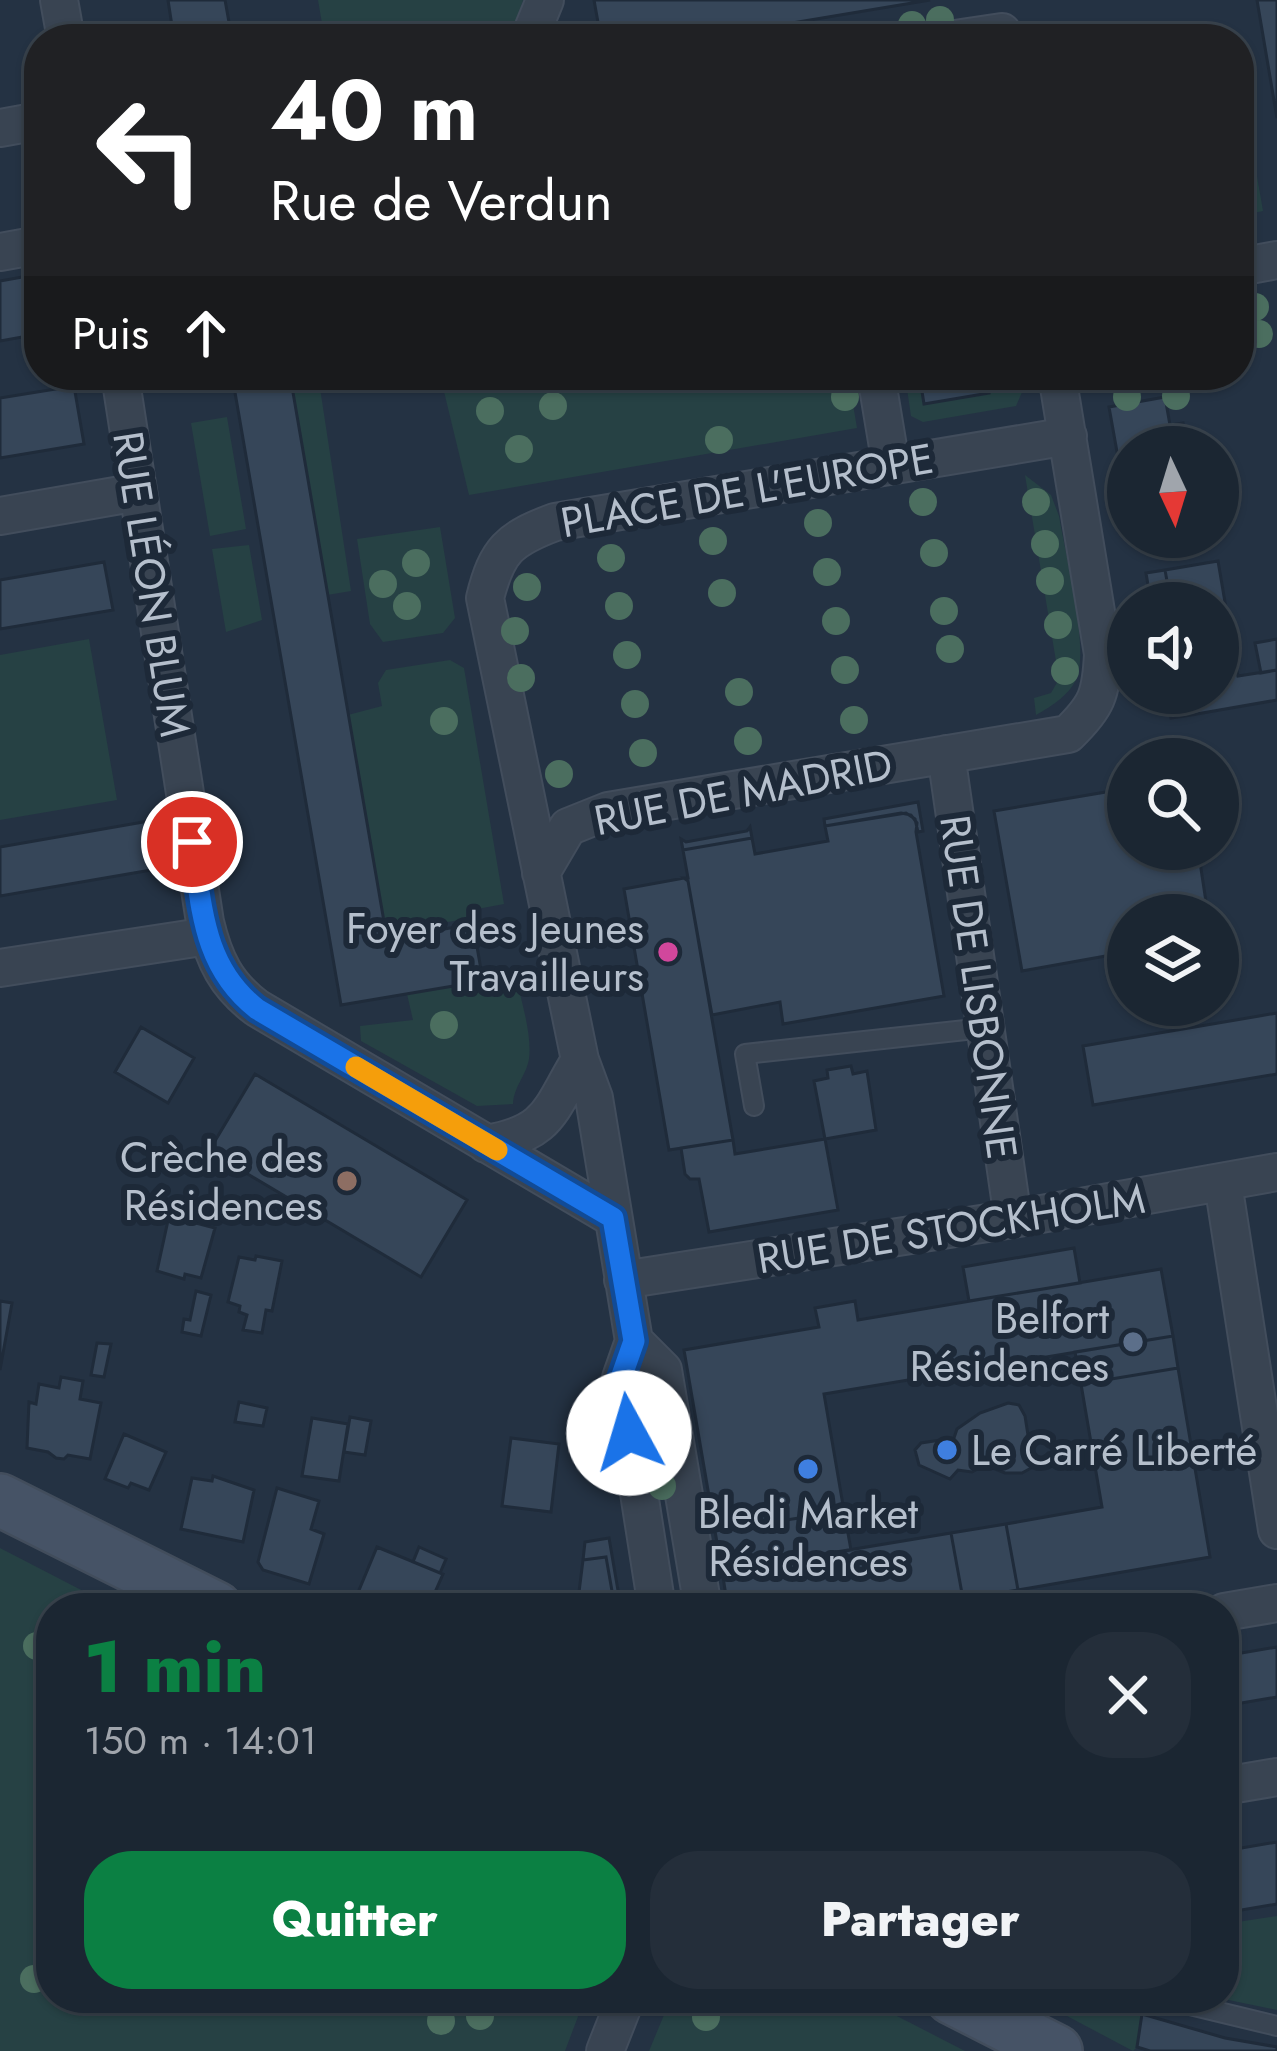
<!DOCTYPE html>
<html lang="fr">
<meta charset="utf-8">
<style>
:root{--surface:#1b2632;--page:#242e3a;--text:#f1f3f6;--muted:#a0a5ac;--line:#39434d;--accent:#0b8043}
body{margin:0;font-family:Jost,sans-serif;background:var(--page);color:var(--text);height:100vh;display:flex;flex-direction:column;font-size:45px;white-space:nowrap}
*{box-sizing:border-box;margin:0}
p{font-size:39px;color:var(--muted)}
.icon{flex:none;width:66px;height:66px;fill:none;stroke:currentColor;stroke-width:2;stroke-linecap:round;stroke-linejoin:round}
.map{position:relative;flex:1;overflow:hidden}
.panel{position:absolute;left:36px;top:1593px;width:1203px;height:420px;display:flex;flex-direction:column;background:var(--surface);border-radius:48px;box-shadow:0 3px 9px #0004,0 0 0 3px var(--line)}
.panel>*{flex:none}
.hud{position:absolute;left:24px;top:24px;width:1230px;height:366px;border-radius:48px;box-shadow:0 3px 9px #0004,0 0 0 3px var(--line);background:#202124;color:#fff;overflow:hidden}
.needle{width:78px;rotate:176deg}
.buttons{position:absolute;left:1107px;top:426px;display:grid;gap:24px}
.buttons a{display:grid;place-items:center;width:132px;height:132px;border-radius:50%;background:var(--surface);box-shadow:0 3px 9px #0004,0 0 0 3px var(--line);font-size:60px}
.pin{position:absolute;display:grid;place-items:center;width:102px;height:102px;color:#fff;margin:-51px;border:6px solid #fff;border-radius:50%;box-shadow:0 3px 12px #0007}
.me{position:absolute;width:132px;margin:-66px;rotate:354deg;stroke-linejoin:round;filter:drop-shadow(0 0 9px #0008)}
.turn{display:flex;align-items:center;gap:42px;height:252px;padding:0 48px;font-size:54px}
.turn .icon{width:156px;height:156px;stroke-width:2.5}
.turn b{display:block;font-size:84px;line-height:102px}
.then{display:flex;align-items:center;height:114px;padding:0 48px;background:#0003;gap:24px;font-size:45px}
.round{display:grid;place-items:center;flex:none;width:126px;height:126px;border-radius:48px;background:var(--page)}
.summary{display:flex;align-items:center;justify-content:space-between;height:204px;padding:0 48px}
h1{font-size:72px;font-weight:800;line-height:90px;color:var(--accent)}
.cta{display:flex;gap:24px;margin-top:auto;padding:24px 48px}
.cta a{flex:1;height:138px;border-radius:48px;background:var(--accent);color:#fff;font-size:48px;font-weight:800;line-height:138px;text-align:center}
.cta a+a{background:var(--page);color:var(--text)}
.map>svg:first-child{display:block}
.green{fill:#264144}
.building{fill:#364659;stroke:#1f2b3a;stroke-width:3}
.lines{fill:none;stroke-linecap:round;stroke-linejoin:round}
.lane-casing{stroke:#424d5c;stroke-width:22}
.street-casing{stroke:#424d5c;stroke-width:40}
.secondary-casing{stroke:#424d5c;stroke-width:56}
.lane{stroke:#394452;stroke-width:18}
.street{stroke:#394452;stroke-width:36}
.secondary{stroke:#465366;stroke-width:51}
.tree{fill:#4b6e5f}
.route-casing{stroke:#114b97;stroke-width:30}
.route{stroke:#1a73e8;stroke-width:21}
.slow{stroke:#f59e0b;stroke-width:21}
.hotel-dot{fill:#d1479c;stroke:#1d2938;stroke-width:4.5}
.education-dot{fill:#8d6e63;stroke:#1d2938;stroke-width:4.5}
.service-dot{fill:#5c6f8a;stroke:#1d2938;stroke-width:4.5}
.shop-dot{fill:#3f7fe0;stroke:#1d2938;stroke-width:4.5}
.labels{text-anchor:middle;stroke-width:12;stroke-linejoin:round;paint-order:stroke}
.street-label{font-size:42px;fill:#b5bfcc;stroke:#1d2938}
.poi-label{font-size:42px;fill:#b5bfcc;stroke:#1d2938;text-anchor:end}
</style>
<div class="map">
<svg width="1277" height="2051" viewBox="0 0 1277 2051">
<rect width="100%" height="100%" fill="#243243"/>
<!-- green -->
<path class="green" d="M318,0h205l-12,39h-108l-4,-18 -75,14z
M1239,72l24,139 -24,5z
M290,375h28l33,216 -24,4z
M440,375h408l9,53 -388,67z
M986,375h34l3,15 -7,16 -93,16 -12,-6 -5,-34 14,-3 4,24z
M227,417l19,112 -36,7 -19,-113z
M1025,475l26,20 8,21c6,37 30,129 18,161 -6,17 -25,29 -41,38l-2,-17 17,-5 8,-14z
M440,527l15,91 -12,15 -60,9 -13,-18 -13,-85z
M249,545l13,75 -36,12 -14,-83z
M89,639l28,161 -117,20v-165z
M450,660l14,8 40,236 -32,6v8l-86,14 -38,-217 34,-9 -4,-23 8,-13z
M483,981h34c5,23 15,54 12,78 -3,17 -15,27 -16,45l-36,2 -116,-65 -1,-15 53,-6 -6,-26z
M0,1548l116,60h-65v390h534l-20,53h-565z
M1277,1916v94l-58,-12h5v-74z
M671,1998h191l103,53h-316z
M1033,1998h112l-8,49 -4,4z"/>
<!-- building -->
<path class="building" d="M168,0h57l7,39h-58z
M594,0h336l-234,39h-95z
M1257,0h20v118z
M39,274v60l-39,7v-60z
M232,375h58l97,564 86,-15 10,57 -142,24z
M912,375h74l3,18 -65,11 -4,-25 -7,1z
M74,386l10,58 -84,14v-60z
M1165,397l5,28 13,-2 4,24h-59v14l-9,2 -10,-56z
M1218,561l18,106 -18,3v-67h-47l-6,-33z
M104,562l9,48 -113,19v-49z
M1165,570l6,33h-20l-5,-30z
M1277,639v31l-16,3 -6,-30z
M1236,667l2,9 39,-6v30l-86,15 -4,-22h31v-23z
M1167,693h20l4,22 -20,3z
M1106,792l2,7 20,-3v53h70l10,66h-80v37l-106,19 -28,-160z
M918,802l5,29 -5,1 -3,-13 -9,-6 -81,13 -1,-7z
M901,813l10,2 6,8 -1,9 28,164 -161,28 -3,-22 -68,13 -24,-134 -4,-3h4l-5,-28 69,-12 3,16 73,-13 -3,-15z
M149,821l8,48 -157,27v-49z
M750,827l2,11 -69,12 -2,-11 5,3 61,-11z
M684,878l4,3 45,259 -64,10 -45,-261z
M1277,1013v61l-184,31 -10,-59z
M141,1027l53,31 -26,45 -53,-31z
M851,1066l2,8 14,-3 9,59 -51,9 -11,-58 14,-3 -1,-8z
M255,1074l212,126 -46,77 -212,-126z
M825,1139l13,71 -129,22 -10,-53h-9l-5,-5 -4,-26 52,-8 2,14z
M169,1216l46,12 -14,50 -16,-4 -1,5 -27,-8z
M1074,1248l6,35 -111,18 -6,-34z
M256,1256l26,5 -10,50 -6,-1 -4,23 -19,-3 4,-15 -8,-3 1,-6 -12,-4 11,-45 16,3z
M1161,1269l12,67 -349,58 20,117 -129,20 -31,-181 135,-23 -4,-19 40,-7 3,19z
M196,1291l15,4 -10,41 -19,-4 2,-13 6,1z
M0,1301l12,2 -12,67z
M1173,1336l5,32 -97,16 -6,-32z
M97,1343l14,1 -7,33 -13,-2z
M1178,1368l32,189 -192,33 -12,-66 96,-17 -21,-123z
M61,1377l22,4 -3,18 21,4 -11,56 -22,-4 -4,4 -8,-1 -8,-6 -21,-4 2,-46 7,2 3,-20 20,4z
M239,1402l28,6 -4,18 -28,-4z
M1008,1403l11,2 6,11 8,51 -11,6h-17l-20,-8 -13,7 -14,-2 -8,9 -31,-14 -4,-15 6,-7 33,-5 3,-9 23,-16z
M350,1417l21,4 -6,34 -21,-3z
M312,1418l36,6 -9,57 -37,-5z
M124,1434l42,18 -17,38 -18,-7 -3,5 -23,-9z
M511,1438l48,6 -8,68 -49,-6z
M213,1476l41,14 -11,52 -62,-13 11,-51 20,3z
M277,1488l42,13 -8,28 13,5 -15,50 -46,-14 -5,-8z
M844,1511l7,39 -129,21 -7,-40z
M1006,1524l12,66 -55,9 -12,-66z
M951,1533l12,66 -56,9h-179l-6,-37z
M609,1538l12,70h-6l-9,-51 -23,3 2,-18z
M377,1547l66,27 -15,34 -76,-1z
M419,1547l27,12 -6,14 -27,-11z
M606,1557l9,51h-38l6,-48z
M1277,1647v50l-53,9v-50z
M1277,1842v62l-53,9v-62z
M1142,2014l83,24 52,9v4h-127l-13,-4z"/>
<g class="lines">
<!-- lane casing -->
<g class="lane-casing">
<path id="lane" d="M754,1106l-9,-52 239,-26
M1161,1998l116,28"/>
</g>
<!-- street casing -->
<g class="street-casing">
<path id="street" d="M59,0l7,39
M529,39l16,-39
M955,39l47,-7
M0,128l39,-7
M0,252l39,-7
M1239,267l38,-7
M120,375l85,547c9,38 21,63 52,86l356,210
M876,375l15,90
M0,516l138,-24
M946,754l67,465
M541,873l27,-46 40,-16 460,-77c29,-28 33,-39 35,-80l-46,-279
M0,968l208,-32
M486,1144c64,-11 63,-33 94,-84
M1223,1183l54,347
M623,1280l390,-61 264,-47
M634,1341l29,29 40,238
M657,1608l-36,-230 13,-37 -40,-243 -14,-38 -95,-462c12,-48 24,-59 70,-76l513,-86
M1224,1612l53,-9
M1224,1786l53,-9
M605,2051l21,-53"/>
</g>
<!-- secondary casing -->
<g class="secondary-casing">
<path id="secondary" d="M0,1500l216,108
M952,1998l104,53"/>
</g>
<!-- lane -->
<use href="#lane" class="lane"/>
<!-- street -->
<use href="#street" class="street"/>
<!-- secondary -->
<use href="#secondary" class="secondary"/>
</g>
<!-- trees -->
<g class="tree">
<circle cx="940" cy="20" r="14"/>
<circle cx="912" cy="25" r="14"/>
<circle cx="1255" cy="307" r="14"/>
<circle cx="1259" cy="334" r="14"/>
<circle cx="1176" cy="396" r="14"/>
<circle cx="845" cy="397" r="14"/>
<circle cx="1127" cy="397" r="14"/>
<circle cx="553" cy="406" r="14"/>
<circle cx="490" cy="411" r="14"/>
<circle cx="719" cy="440" r="14"/>
<circle cx="519" cy="449" r="14"/>
<circle cx="923" cy="502" r="14"/>
<circle cx="1036" cy="502" r="14"/>
<circle cx="818" cy="523" r="14"/>
<circle cx="713" cy="541" r="14"/>
<circle cx="1045" cy="544" r="14"/>
<circle cx="934" cy="553" r="14"/>
<circle cx="611" cy="558" r="14"/>
<circle cx="416" cy="563" r="14"/>
<circle cx="827" cy="572" r="14"/>
<circle cx="1050" cy="581" r="14"/>
<circle cx="383" cy="584" r="14"/>
<circle cx="527" cy="587" r="14"/>
<circle cx="722" cy="593" r="14"/>
<circle cx="407" cy="606" r="14"/>
<circle cx="619" cy="606" r="14"/>
<circle cx="944" cy="611" r="14"/>
<circle cx="836" cy="621" r="14"/>
<circle cx="1058" cy="625" r="14"/>
<circle cx="515" cy="631" r="14"/>
<circle cx="950" cy="649" r="14"/>
<circle cx="627" cy="655" r="14"/>
<circle cx="845" cy="670" r="14"/>
<circle cx="1065" cy="671" r="14"/>
<circle cx="521" cy="678" r="14"/>
<circle cx="739" cy="692" r="14"/>
<circle cx="635" cy="704" r="14"/>
<circle cx="854" cy="720" r="14"/>
<circle cx="444" cy="721" r="14"/>
<circle cx="748" cy="741" r="14"/>
<circle cx="643" cy="753" r="14"/>
<circle cx="559" cy="774" r="14"/>
<circle cx="444" cy="1025" r="14"/>
<circle cx="662" cy="1486" r="14"/>
<circle cx="37" cy="1646" r="14"/>
<circle cx="34" cy="1979" r="14"/>
<circle cx="480" cy="2016" r="14"/>
<circle cx="706" cy="2017" r="14"/>
<circle cx="441" cy="2021" r="14"/>
</g>
<g class="lines">
<!-- route casing -->
<g class="route-casing">
<path id="route" d="M192,842c10,64 10,124 65,167l356,209 21,123 -13,37 8,55"/>
</g>
<!-- route -->
<use href="#route" class="route"/>
<!-- slow -->
<path class="slow" d="M356,1067l141,83"/>
</g>
<!-- markers -->
<circle class="hotel-dot" cx="668" cy="952" r="12"/>
<circle class="education-dot" cx="347" cy="1181" r="12"/>
<circle class="service-dot" cx="1133" cy="1342" r="12"/>
<g class="shop-dot">
<circle cx="947" cy="1450" r="12"/>
<circle cx="808" cy="1469" r="12"/>
</g>
<g class="labels">
<!-- street labels -->
<g class="street-label">
<text transform="translate(747 490) rotate(-10)" y="15">PLACE DE L'EUROPE</text>
<text transform="translate(152 584) rotate(81)" y="15">RUE LÉON BLUM</text>
<text transform="translate(743 792) rotate(-11)" y="15">RUE DE MADRID</text>
<text transform="translate(979 987) rotate(82)" y="15">RUE DE LISBONNE</text>
<text transform="translate(951 1228) rotate(-9)" y="15">RUE DE STOCKHOLM</text>
</g>
<!-- poi labels -->
<g class="poi-label">
<text x="644" y="943">Foyer des Jeunes<tspan x="644" dy="48">Travailleurs</tspan></text>
<text x="323" y="1172">Crèche des<tspan x="323" dy="48">Résidences</tspan></text>
<text x="1109" y="1333">Belfort<tspan x="1109" dy="48">Résidences</tspan></text>
<text x="971" y="1465" text-anchor="start">Le Carré Liberté</text>
<text x="808" y="1528" text-anchor="middle">Bledi Market<tspan x="808" dy="48">Résidences</tspan></text>
</g>
</g>
</svg>
<div class="buttons">
<a><svg class="needle" viewBox="-14 -14 28 28"><path d="M0-13l5 13h-10z" fill="#e53935"/><path d="M0 13l5-13h-10z" fill="#a0a5ac"/></svg></a>
<a><svg class="icon" aria-label="sound" viewBox="0 0 24 24"><path d="M4 9h4l5-4v14l-5-4H4zM17 9q2 3 0 6"/></svg></a>
<a><svg class="icon" aria-label="search" viewBox="0 0 24 24"><circle cx="10" cy="10" r="6"/><path d="M15 15l6 6"/></svg></a>
<a><svg class="icon" aria-label="layers" viewBox="0 0 24 24"><path d="M12 4l9 5-9 5-9-5zM3 14l9 5 9-5"/></svg></a>
</div>
<div class="pin" style="left:192px;top:842px;background:#d93025"><svg class="icon" aria-label="arrive" viewBox="0 0 24 24"><path d="M6 21V4h12l-3 4 3 4H6"/></svg></div>
<svg class="me" style="left:629px;top:1433px" viewBox="-20 -20 40 40"><circle r="19" fill="#fff"/><path d="M0-13L10 11 0 6-10 11z" fill="#1a73e8"/></svg>
<div class="hud">
<div class="turn"><svg class="icon" aria-label="left" viewBox="0 0 24 24"><path d="M17 20v-9H6M10 6l-5 5 5 5"/></svg><div><b>40 m</b>Rue de Verdun</div></div>
<div class="then">Puis<svg class="icon" aria-label="ahead" viewBox="0 0 24 24"><path d="M12 20V5M6 11l6-6 6 6"/></svg></div>
</div>
<section class="panel">
<div class="summary"><div><h1>1 min</h1><p>150 m · 14:01</p></div><a class="round"><svg class="icon" aria-label="close" viewBox="0 0 24 24"><path d="M6 6l12 12M18 6L6 18"/></svg></a></div>
<div class="cta"><a>Quitter</a><a>Partager</a></div>
</section>
</div>
